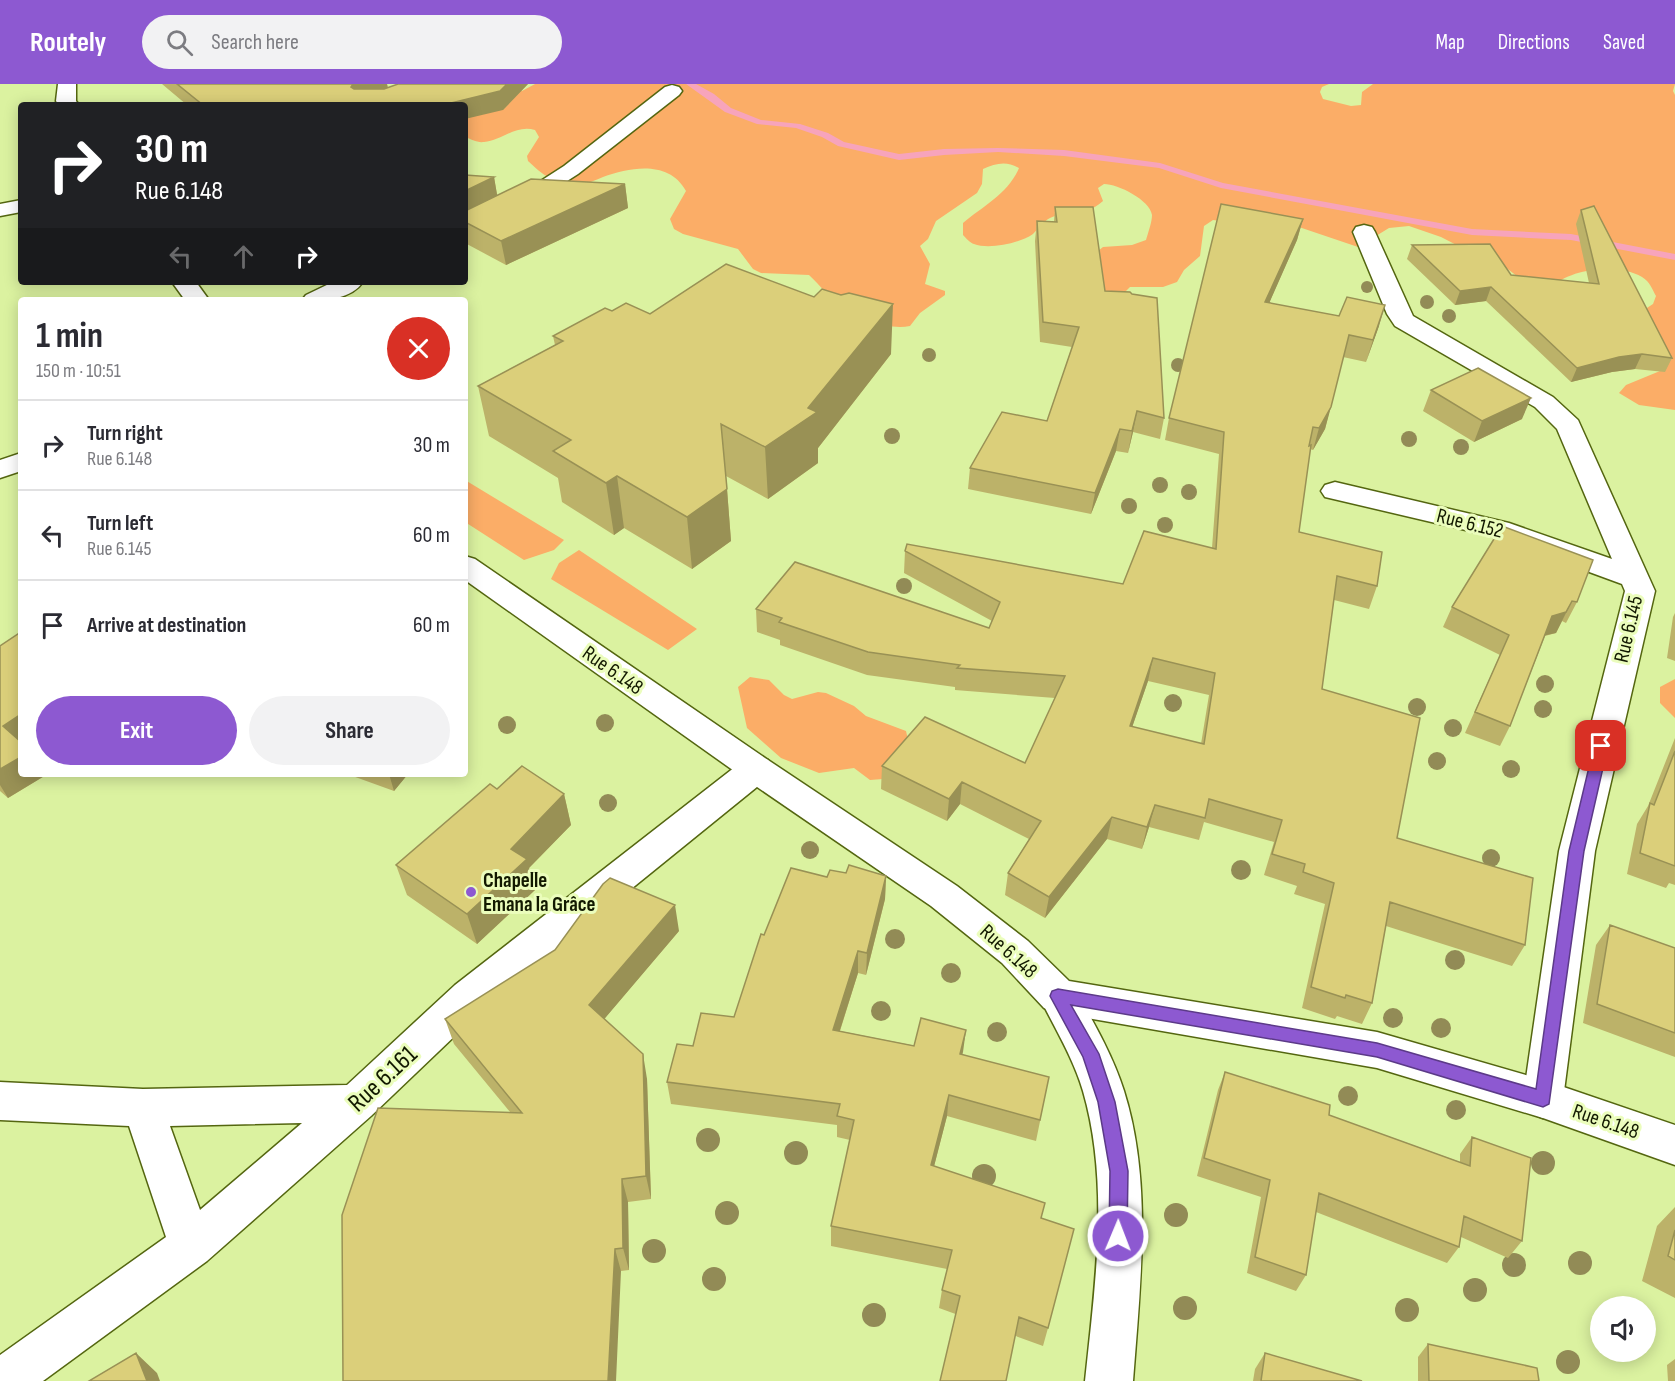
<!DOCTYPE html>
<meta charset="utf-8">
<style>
:root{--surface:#fff;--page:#f2f2f3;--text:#2b2b33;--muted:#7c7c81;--line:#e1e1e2;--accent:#8d59d1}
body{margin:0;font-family:"Sofia Sans Condensed",sans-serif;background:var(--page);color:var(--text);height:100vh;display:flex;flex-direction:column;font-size:22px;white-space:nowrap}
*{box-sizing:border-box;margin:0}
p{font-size:20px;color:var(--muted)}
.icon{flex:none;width:33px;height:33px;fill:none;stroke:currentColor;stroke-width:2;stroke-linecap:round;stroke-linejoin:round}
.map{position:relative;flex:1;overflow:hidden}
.drawer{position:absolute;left:18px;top:213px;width:450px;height:480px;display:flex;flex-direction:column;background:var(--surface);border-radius:6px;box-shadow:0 3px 15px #0003}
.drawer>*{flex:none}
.hud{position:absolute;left:18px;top:18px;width:450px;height:183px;border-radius:6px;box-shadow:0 3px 15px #0003;background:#202124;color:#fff;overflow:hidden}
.tools{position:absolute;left:1590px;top:1212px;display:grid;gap:12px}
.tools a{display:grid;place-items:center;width:66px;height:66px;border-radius:50%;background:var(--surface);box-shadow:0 3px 15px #0003;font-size:30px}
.pin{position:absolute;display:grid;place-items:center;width:51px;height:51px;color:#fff;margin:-26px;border-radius:12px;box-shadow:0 3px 9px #0006}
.me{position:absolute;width:66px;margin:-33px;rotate:1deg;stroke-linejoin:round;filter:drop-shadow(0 0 4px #0008)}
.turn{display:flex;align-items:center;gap:21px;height:126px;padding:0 18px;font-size:27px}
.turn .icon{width:78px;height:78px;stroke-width:2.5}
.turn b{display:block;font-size:42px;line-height:51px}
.lanes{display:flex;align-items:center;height:57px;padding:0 18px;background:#0003;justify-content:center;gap:30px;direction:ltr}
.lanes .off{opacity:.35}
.round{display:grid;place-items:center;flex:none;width:63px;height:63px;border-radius:32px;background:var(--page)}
.overview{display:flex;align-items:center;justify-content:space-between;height:102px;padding:0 18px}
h1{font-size:36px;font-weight:700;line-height:45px}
.button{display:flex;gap:12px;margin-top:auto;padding:12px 18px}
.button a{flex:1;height:69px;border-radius:36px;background:var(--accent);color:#fff;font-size:24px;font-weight:700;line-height:69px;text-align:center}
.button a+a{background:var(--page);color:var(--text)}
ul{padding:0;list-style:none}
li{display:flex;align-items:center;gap:18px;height:90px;padding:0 18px;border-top:2px solid var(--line)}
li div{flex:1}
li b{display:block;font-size:22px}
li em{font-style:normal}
header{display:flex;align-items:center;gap:36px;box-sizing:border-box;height:84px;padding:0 30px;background:var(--accent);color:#fff}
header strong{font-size:28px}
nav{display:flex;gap:33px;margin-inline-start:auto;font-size:21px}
.search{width:420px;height:54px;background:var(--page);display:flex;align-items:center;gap:15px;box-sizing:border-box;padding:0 21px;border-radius:33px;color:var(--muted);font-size:22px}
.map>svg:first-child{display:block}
.green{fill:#fbad67}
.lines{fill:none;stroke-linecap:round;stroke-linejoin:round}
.stream{fill:#f7a4bb;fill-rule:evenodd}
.street-casing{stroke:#546610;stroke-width:3}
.secondary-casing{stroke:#546610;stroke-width:3}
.street{fill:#fff;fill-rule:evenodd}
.secondary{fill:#fff;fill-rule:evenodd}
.tree{fill:#928b56}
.wall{fill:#bcb269;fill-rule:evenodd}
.shaded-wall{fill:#999155}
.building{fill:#dbcf7a;stroke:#999155;stroke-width:1.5;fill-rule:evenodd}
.route{fill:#8d59d1;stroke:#5c3a88;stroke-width:1.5}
.poi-dot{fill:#8d59d1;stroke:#ebfdbc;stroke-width:2}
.labels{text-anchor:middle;stroke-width:6;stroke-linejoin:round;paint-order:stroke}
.street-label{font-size:21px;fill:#121900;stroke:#ebfdbc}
.poi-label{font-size:21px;font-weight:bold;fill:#121900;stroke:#ebfdbc;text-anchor:start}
.near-street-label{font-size:26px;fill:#121900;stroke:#ebfdbc}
</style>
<header>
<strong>Routely</strong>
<div class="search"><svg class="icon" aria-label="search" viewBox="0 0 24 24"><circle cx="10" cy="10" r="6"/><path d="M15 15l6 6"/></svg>Search here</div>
<nav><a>Map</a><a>Directions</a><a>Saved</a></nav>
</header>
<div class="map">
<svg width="1675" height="1297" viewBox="0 0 1675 1297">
<rect width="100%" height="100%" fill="#dbf2a0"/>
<!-- green -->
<path class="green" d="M462,0l60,7 13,-7h794l-7,3 -2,5 3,7 28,7 10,-1 1,-13 11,-8h302l-2,7 2,4v315l-36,-5 -20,-12 7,-8 34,-14 8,-12 -3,-7 -35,-33 23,-15 3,-8c-4,-7 -6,-14 -14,-19 -24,-14 -72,-9 -91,11l-25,-5 -21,-16 -33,-14 -31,-16 -32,-11 -20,2 -31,19 -68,-23 -30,2 -47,-6 -9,6 -4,30 -16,14 -7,12 -14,5h-33l-16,16 -13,-2 -3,-50 5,-4 29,-2 14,-5c2,-7 6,-18 6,-25 -2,-15 -34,-31 -48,-31l-6,4 5,13c-22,19 -33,8 -53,17 -6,3 -12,11 -17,16 -13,9 -44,16 -59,10 -4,-1 -8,-6 -11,-9v-12c20,-17 45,-29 56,-55 -12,-7 -23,-5 -36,1l-1,15 -5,9 -41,28 -8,18 -8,7 10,18 -5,20 20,7v4l-25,18 -10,13c-21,4 -49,-6 -67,-18 -12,-8 -23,-23 -34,-33l-48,-2 -8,-4 -15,-20 -55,-15 -9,-5 -4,-10 16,-28c-17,-31 -55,-24 -83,-14 -8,3 -19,9 -27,8 -21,0 -33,-10 -48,-24l-1,-5 12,-19 -4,-7c-19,-6 -34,11 -51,12 -7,1 -13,-3 -19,-5v-32h-51z
M465,396l99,60 -10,10 -30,10 -59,-38z
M579,466l118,79 -29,21 -117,-71 8,-16z
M750,593l19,3 15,15 8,4 26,-7 8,1 28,13 12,10 40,15 3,13 -26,35 -13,1 -16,-12 -35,5 -38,-15 -34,-30 -9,-41z
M1675,595v39l-15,-15v-16z"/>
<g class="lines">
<!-- stream -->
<path class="stream" d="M686,0h10l18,10 17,14 30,12 39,4 28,9 16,9 55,12 45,-5 54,-1 66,2 96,13 63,20 249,46 99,5 104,20v6l-104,-20 -99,-5 -251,-47 -62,-20 -95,-12 -66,-4 -54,3 -45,5 -61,-14 -16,-9 -26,-9 -39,-4 -32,-12z"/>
<!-- street casing -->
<g class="street-casing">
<path id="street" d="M672,1l7,2 3,4 -3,4 -101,79 -28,18 -85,43v-16l71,-35 28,-18 101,-79z
M21,116v12l-21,4v-12z
M1364,141l8,2 3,5 38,84 140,81 25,23 77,171 -60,260 -32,248 -6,13 -14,6 -14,-6 -6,-13 36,-248 66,-260 -3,-7 -131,-48 -166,-39 -4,-6 4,-6 10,-3 174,41 103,36 -55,-130 -22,-22 -140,-81 -8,-12 -34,-82 3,-5z
M333,198h30c-13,19 -41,18 -61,18l4,-5z
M21,369v18l-21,7v-18z
M756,672l12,4 5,9 -5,9 -285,231 -112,107 -164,145 -164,120h-43v-26l166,-118 -37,-111 -129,-6v-38l143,7 204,-4 108,-100 289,-225zM302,1039l-102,87 -30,-84z
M1058,895l14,5c19,34 40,69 52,107 29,92 16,195 9,290h-48c10,-95 25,-197 -2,-290 -10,-34 -29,-64 -44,-95l5,-12z"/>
</g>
<!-- secondary casing -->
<g class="secondary-casing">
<path id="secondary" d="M58,0h18v17l3,4h-20l-3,-4z
M172,198h24l13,18h-24z
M465,472l10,3 293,201 189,126 71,55 41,40 308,51 166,48 132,45v40l-132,-47 -166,-50 -319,-55 -14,-5 -42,-45 -71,-57 -187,-128 -279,-198z"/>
</g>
<!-- street -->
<use href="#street" class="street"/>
<!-- secondary -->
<use href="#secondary" class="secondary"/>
</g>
<!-- trees -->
<g class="tree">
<circle cx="1367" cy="203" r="6"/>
<circle cx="1427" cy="218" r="7"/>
<circle cx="1449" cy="232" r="7"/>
<circle cx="929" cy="271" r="7"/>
<circle cx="1178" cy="281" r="7"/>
<circle cx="892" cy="352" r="8"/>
<circle cx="1409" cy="355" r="8"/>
<circle cx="1461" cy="363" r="8"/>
<circle cx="1160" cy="401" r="8"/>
<circle cx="1189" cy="408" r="8"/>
<circle cx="1129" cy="422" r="8"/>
<circle cx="1165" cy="441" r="8"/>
<circle cx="904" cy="502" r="8"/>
<circle cx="1545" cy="600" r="9"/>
<circle cx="1173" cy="619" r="9"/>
<circle cx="1417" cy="623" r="9"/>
<circle cx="1543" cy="625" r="9"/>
<circle cx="605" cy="639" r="9"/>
<circle cx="507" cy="641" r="9"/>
<circle cx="1453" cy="644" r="9"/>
<circle cx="1437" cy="677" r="9"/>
<circle cx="1511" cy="685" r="9"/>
<circle cx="608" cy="719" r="9"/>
<circle cx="810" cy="766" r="9"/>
<circle cx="1491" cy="774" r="9"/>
<circle cx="1241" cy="786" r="10"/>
<circle cx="895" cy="855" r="10"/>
<circle cx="1455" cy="876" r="10"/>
<circle cx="951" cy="889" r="10"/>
<circle cx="881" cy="927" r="10"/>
<circle cx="1393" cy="934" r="10"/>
<circle cx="1441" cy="944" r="10"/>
<circle cx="997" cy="948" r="10"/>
<circle cx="1348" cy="1012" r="10"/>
<circle cx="1456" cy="1026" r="10"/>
<circle cx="708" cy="1056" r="12"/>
<circle cx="796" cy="1069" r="12"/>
<circle cx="1543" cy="1079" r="12"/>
<circle cx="984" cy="1092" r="12"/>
<circle cx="727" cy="1129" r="12"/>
<circle cx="1176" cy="1131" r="12"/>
<circle cx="654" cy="1167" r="12"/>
<circle cx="1580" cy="1179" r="12"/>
<circle cx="1514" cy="1181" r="12"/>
<circle cx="714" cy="1195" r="12"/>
<circle cx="1475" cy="1206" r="12"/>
<circle cx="1185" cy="1224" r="12"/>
<circle cx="1407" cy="1226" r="12"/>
<circle cx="874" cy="1231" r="12"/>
<circle cx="1568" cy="1278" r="12"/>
</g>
<!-- wall -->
<path class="wall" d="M162,0h225l1,4 10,-4h130l-25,26 -38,-5h-278z
M465,91l29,2 3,18 128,-11 3,24 -122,57 -41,-22z
M1055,123l50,84 59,127 -4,21 -27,-7 -5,21 -12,-2 -25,63 -123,-25 2,-21 77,-47 25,-74 -32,-5 -5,-101 2,-20 17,1z
M1581,126l91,148 -7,14 -30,-3 -23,3 -41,10 -85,-81 -31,4 -48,-46 5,-14 99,30 78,8 -13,-59z
M1303,135l-6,21 -28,63 110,23 -13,36 -23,-5 -18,72 -12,21 -3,-1 -11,83 78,54 -8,23 -35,-9 -12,89 75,149 128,107 -13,21 -126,-40 -14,77 -10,21 -25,-8 -2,3 -33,-11 23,-104 -31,-10 3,-8 -33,-11 10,-33 -70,-20 -5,18 -50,-13 -7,22 -35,-10 -62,79 -40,-23 3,-22 21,-34 -69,-35 -13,17 -66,-32 1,-23 143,-3 30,-65 -100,-8v-3l-88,-12 -87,-30v-5l-23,-8 -1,-23 233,19 3,-7 -88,-48 1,-22 218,33 89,-36 7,-94 -54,-14 4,-22zM1148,597l61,14 -8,49 -69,-17z
M612,227l38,3 241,40 -73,94v15l-50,36 -42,-23 5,65 -39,28 -68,-41 -10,7 -52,-33 -4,-24 -69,-42 -11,-50 77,-41 -2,-9z
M1431,306l91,29 -48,23 -51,-31z
M1502,442l75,76 -11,21 -4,-2 -6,12 -11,3 -35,90 -10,20 -35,-13 35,-78 -57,-28 9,-20z
M1675,529v48l-8,-3 6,-41z
M0,562l21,128 25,1 -38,23 -8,-7z
M1675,654v147l-6,-2 -3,5 -39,-14 10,-50 11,-18z
M347,690h61l-14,17z
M497,705l67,5 7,31 -42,43 6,22 -58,54 -70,-49 -11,-30z
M846,789l40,3 -1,23 -19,76 -8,-2 -18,58 122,24 87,22 -13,64 -89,-25 -13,50 107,53 7,109 -5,18 -104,-38 3,-18 5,-21 -116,-23v-20l19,-86 -13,-3v-12l-166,-21 -4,-22 26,-36 41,-29 30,-82 63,-58z
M1610,841l65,23v109l-92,-34 13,-78z
M679,847l-75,88 43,60 4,120 -23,3 1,68 -8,1 -111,-159 -56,-68 -9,-25z
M1225,988l104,43 131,47v-8l12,-17 50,104 -14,17 -47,-21 -2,10 -12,16 -131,-51 -10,63 -10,16 -49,-18 14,-76 -64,-21 21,-86z
M1675,1123v91l-33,-17 15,-55z
M1428,1260l111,37h-121v-24z
M1265,1269l97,28h-109l2,-12z
M1675,1275v22h-7l-1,-16z"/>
<!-- shaded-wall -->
<path class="shaded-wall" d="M353,0h34l1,5 -32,16 -5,-18z
M507,0h21l-25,26 -38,9v-14h-22z
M494,93l4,23 -33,16v-25z
M625,100l3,24 -122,57 -5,-24z
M1303,135l-6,21 -37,84 5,-22z
M1491,203l-5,14 -31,4 5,-14z
M893,220l-2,50 -73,94v15l-50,36 -3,-52 43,-39z
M1385,221l-6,21 -13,36 7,-22z
M1642,270l-7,15 -23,3 -41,10 6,-14 42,-11z
M1531,314l-9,21 -48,23 8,-21z
M1331,323l-6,22 -12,21 6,-22z
M1137,327l-4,21 -5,21 4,-22z
M1120,345l-4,22 -25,63 4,-21z
M617,392l7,52 -10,7 -8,-52z
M727,405l4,52 -39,28 -5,-52z
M1572,517l-16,32 -14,3 10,-20z
M1153,574l-5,23 -23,67 5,-22z
M21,630v35l-18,-23z
M21,673v17h24l1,1 -38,23 -8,-13v-16z
M389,690h19l-14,17z
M962,698l-2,22 -13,17 2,-22z
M564,710l7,31 -42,43 6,22 -58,54 -10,-30 44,-65z
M1155,721l-6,22 -7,22 5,-22z
M1112,733l-5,22 -62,79 4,-21z
M886,792l-1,23 -19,76 1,-22z
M675,821l4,26 -84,99 -6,-25z
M858,867v22l-25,79v-22z
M966,946l-3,22 -6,24 3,-22z
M643,970l4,25 4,120 -5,-23z
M949,1011l-2,21 -18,70 2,-21z
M622,1095l6,23 1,68 -6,-22z
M615,1165l6,22 -5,110h-8z
M136,1269l21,20 3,8h-13z"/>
<!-- building -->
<path class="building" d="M177,0h176l-2,3 3,2h30l14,-5h109l-7,7 -57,14h-240z
M465,91l29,2 -29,14z
M531,95l94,5 -124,57 -36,-19v-11z
M1221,120l82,15 -38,83 74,14 8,-19 38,8 -12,35 -24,-5 -18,72 -12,21 -6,-1 -4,19 2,-1 -12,87 83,20 -5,34 -40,-10 -15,113 98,29 -23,120 136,40 -8,67 -135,-43 -18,101 -26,-8 -1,3 -34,-11 23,-104 -31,-11 2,-8 -33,-10 10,-34 -73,-21 -4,19 -50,-13 -8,22 -35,-10 -63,80 -41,-24 33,-52 -79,-39 -13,17 -67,-33 43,-49 100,46 40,-87 -108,-8 3,-3 -92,-13 -89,-30 3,-4 -26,-9 39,-47 194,66 11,-26 -95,-51 2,-7 216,40 21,-53 72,18 8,-117 -55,-14zM1153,574l62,15 -11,71 -74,-18z
M1594,122l78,152 -30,-4 -23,3 -42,11 -86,-81 -31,4 -48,-46 78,-1 21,31 88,9 -18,-74z
M1055,123h38l12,84 25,1 2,2 25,4 7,120 -27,-7 -5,20 -12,-2 -25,64 -125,-25 32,-56 45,9 32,-94 -36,-5 -6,-101 20,1z
M726,180l88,33 8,-8 19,6 8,-2 44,11 -85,104 9,4 -52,35 -44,-23 6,65 -40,28 -70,-41 -11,7 -53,-32 18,-11 -93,-54 85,-45 -10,-5 52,-28 7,3 14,-8 24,11z
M1478,284l53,30 -49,23 -51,-31z
M1502,442l91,34 -16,42 -5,-1 -6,11 -14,4 -42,110 -35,-14 34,-77 -57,-28z
M21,548v82l-18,12 18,16v15l-21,12v-123z
M1675,667v115l-35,-13 10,-50 4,2z
M522,682l42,28 -53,55 16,10 -60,55 -71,-49 94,-81 7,5z
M849,781l37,11 -19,77 -9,-2 -25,79 81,16 7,-28 45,12 -6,24 89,23 -9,43 -91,-25 -18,70 114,38 -4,15 33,11 -26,99 -29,-11 -13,64h-66l20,-85 -18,-6 10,-40 -121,-24 23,-106 -17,-4 3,-12 -173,-22 10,-38 16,2 8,-33 33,4 27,-83 3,1 27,-67 36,9 3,-7 16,3z
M610,794l65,27 -86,100 54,49 3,122 -24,3 1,69 -8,1 -7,132h-265l-1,-166 36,-107 144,5 -77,-94 110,-69 48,-66z
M1610,841l65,23v85l-78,-29z
M1225,988l105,33 -1,10 141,51 2,-29 59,21 -9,83 -58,-25 -5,31 -140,-54 -13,82 -51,-18 15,-77 -66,-22z
M1675,1146v30l-7,-4z
M1428,1260l109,24 2,13h-110z
M136,1269l11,28h-58z
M1265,1269l97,28h-101z"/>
<!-- route -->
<path class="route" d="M1601,657l7,5 -24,105 -35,253 -6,3 -166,-50 -306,-52 28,49 16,48 13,69 -1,65 -3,6 -6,3 -7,-3 -2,-6 1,-65 -12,-69 -15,-45 -33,-61 2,-5 6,-2 319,54 159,46 33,-238 25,-105z"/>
<!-- markers -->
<circle class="poi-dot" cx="471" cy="808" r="6"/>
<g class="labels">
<!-- street labels -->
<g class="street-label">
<text transform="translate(1470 439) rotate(14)" y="7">Rue 6.152</text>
<text transform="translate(1628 545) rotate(-77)" y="7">Rue 6.145</text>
<text transform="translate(613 586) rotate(35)" y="7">Rue 6.148</text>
<text transform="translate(1009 867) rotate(42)" y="7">Rue 6.148</text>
<text transform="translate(1606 1037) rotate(19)" y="7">Rue 6.148</text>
</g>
<!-- poi labels -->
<g class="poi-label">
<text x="483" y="803">Chapelle<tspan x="483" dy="24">Emana la Grâce</tspan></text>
</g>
<!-- near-street labels -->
<g class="near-street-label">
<text transform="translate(382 994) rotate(-43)" y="9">Rue 6.161</text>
</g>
</g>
</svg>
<div class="tools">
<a><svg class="icon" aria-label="sound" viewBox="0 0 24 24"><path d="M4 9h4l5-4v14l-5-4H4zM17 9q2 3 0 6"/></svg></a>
</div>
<div class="pin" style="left:1601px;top:662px;background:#d93025"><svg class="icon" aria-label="arrive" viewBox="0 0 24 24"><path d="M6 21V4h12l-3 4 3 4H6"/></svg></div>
<svg class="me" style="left:1118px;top:1152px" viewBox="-20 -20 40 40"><circle r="17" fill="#8d59d1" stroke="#fff" stroke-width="3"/><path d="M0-11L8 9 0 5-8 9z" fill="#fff"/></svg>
<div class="hud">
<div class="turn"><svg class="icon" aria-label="right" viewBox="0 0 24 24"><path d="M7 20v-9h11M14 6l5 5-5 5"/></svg><div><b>30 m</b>Rue 6.148</div></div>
<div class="lanes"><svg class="icon off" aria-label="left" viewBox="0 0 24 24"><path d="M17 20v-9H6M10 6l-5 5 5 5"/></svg><svg class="icon off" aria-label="ahead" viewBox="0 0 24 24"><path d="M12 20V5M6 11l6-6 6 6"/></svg><svg class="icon" aria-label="right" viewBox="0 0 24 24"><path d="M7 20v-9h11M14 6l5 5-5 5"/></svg></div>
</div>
<section class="drawer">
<div class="overview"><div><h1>1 min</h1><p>150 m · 10:51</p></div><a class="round" style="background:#d93025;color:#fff"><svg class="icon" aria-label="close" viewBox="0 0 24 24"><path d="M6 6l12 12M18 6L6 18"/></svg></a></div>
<ul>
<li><svg class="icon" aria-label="right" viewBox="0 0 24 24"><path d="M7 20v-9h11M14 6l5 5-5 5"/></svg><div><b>Turn right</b><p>Rue 6.148</p></div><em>30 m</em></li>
<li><svg class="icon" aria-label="left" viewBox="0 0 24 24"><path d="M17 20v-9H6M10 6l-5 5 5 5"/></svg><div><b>Turn left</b><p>Rue 6.145</p></div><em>60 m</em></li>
<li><svg class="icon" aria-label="arrive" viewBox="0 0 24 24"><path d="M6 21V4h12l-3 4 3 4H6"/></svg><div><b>Arrive at destination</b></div><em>60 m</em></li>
</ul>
<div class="button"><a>Exit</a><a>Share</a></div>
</section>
</div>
